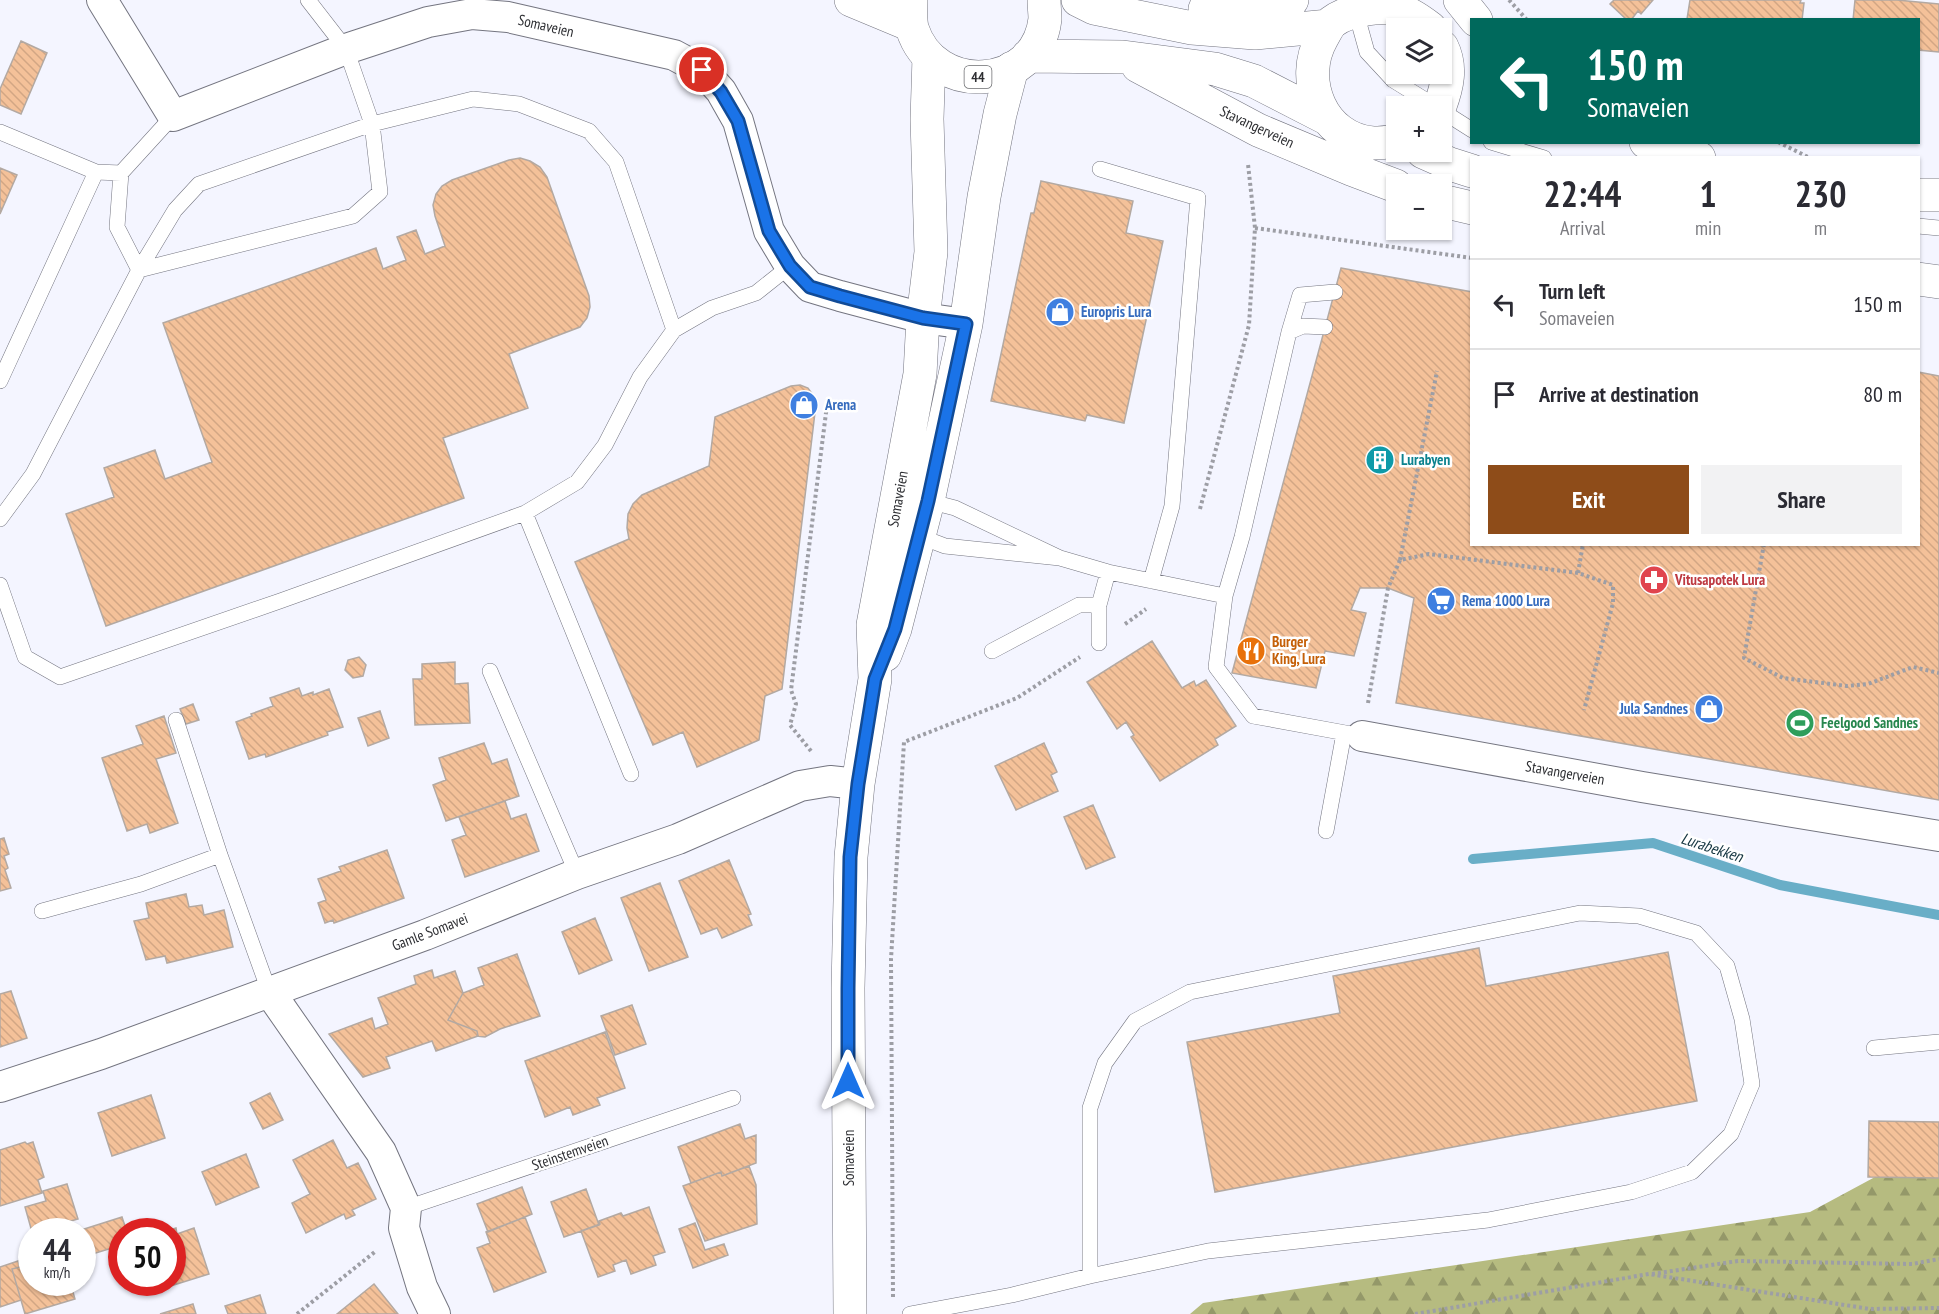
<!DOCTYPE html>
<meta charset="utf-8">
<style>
:root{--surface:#fff;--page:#f2f2f3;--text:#2b2b33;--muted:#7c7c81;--line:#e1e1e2;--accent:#8e4c19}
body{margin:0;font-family:"PT Sans Narrow",sans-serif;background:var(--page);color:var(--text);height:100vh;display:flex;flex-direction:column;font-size:22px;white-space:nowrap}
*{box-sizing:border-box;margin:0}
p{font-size:20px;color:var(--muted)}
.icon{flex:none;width:33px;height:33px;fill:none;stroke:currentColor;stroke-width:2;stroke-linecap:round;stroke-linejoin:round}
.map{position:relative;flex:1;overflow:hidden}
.details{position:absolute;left:1470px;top:156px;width:450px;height:390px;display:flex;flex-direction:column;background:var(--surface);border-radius:0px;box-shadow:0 2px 4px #0004}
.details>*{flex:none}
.hud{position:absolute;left:1470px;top:18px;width:450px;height:126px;border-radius:0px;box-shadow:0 2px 4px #0004;background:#00695c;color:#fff;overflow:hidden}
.fabs{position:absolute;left:1386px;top:18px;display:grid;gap:12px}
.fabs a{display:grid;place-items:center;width:66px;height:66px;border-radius:0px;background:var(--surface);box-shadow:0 2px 4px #0004;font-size:30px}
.speed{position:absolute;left:18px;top:1218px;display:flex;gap:12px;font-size:30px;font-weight:700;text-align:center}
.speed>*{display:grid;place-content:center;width:78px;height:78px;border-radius:50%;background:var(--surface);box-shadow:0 2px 4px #0004;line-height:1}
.speed small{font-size:15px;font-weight:400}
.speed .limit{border:9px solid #d22;background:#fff;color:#111}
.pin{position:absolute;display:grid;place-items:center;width:51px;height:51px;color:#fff;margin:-26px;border:3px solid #fff;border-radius:50%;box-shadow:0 2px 6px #0007}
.me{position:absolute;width:66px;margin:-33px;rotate:0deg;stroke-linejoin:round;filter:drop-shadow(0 0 4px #0008)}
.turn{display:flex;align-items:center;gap:21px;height:126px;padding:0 18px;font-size:27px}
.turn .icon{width:78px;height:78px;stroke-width:2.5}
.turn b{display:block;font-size:42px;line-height:51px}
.eta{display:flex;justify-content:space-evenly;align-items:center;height:102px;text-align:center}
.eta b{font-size:36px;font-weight:600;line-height:42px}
.primary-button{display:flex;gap:12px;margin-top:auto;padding:12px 18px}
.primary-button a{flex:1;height:69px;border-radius:0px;background:var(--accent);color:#fff;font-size:24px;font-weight:600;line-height:69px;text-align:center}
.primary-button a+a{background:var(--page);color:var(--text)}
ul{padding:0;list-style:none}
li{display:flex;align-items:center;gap:18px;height:90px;padding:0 18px;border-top:2px solid var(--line)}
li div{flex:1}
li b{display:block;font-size:22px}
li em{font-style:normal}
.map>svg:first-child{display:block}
.forest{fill:url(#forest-firs)}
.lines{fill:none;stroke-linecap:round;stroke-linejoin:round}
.stream{stroke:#69aec7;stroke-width:10}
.building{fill:url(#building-back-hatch);stroke:#b3a9a2;stroke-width:1.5}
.lane-casing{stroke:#747580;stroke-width:16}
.street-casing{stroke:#747580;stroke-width:32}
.secondary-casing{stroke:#747580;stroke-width:34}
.primary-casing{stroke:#747580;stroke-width:34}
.path{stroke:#9d9ea5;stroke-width:4;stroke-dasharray:3 3;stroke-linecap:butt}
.lane{stroke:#fff;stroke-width:15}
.street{stroke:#fff;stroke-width:30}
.secondary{stroke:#fff;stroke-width:33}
.primary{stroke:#fff;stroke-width:33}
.route-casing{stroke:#114b97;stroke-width:15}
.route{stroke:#1a73e8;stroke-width:10}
.labels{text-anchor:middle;stroke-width:5;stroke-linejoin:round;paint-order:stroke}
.shield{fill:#fff;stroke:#6c6d70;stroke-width:1.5}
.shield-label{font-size:14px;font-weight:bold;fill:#2d2e32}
.street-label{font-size:15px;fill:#2d2e32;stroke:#fff}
.shop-label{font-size:15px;font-weight:bold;fill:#366cbe;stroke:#fff;text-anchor:start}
.culture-label{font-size:15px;font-weight:bold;fill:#0d838f;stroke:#fff;text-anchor:start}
.health-label{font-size:15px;font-weight:bold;fill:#be3a42;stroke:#fff;text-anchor:start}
.food-label{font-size:15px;font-weight:bold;fill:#c56008;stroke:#fff;text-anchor:start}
.leisure-label{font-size:15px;font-weight:bold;fill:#27864d;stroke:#fff;text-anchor:start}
.water-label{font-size:16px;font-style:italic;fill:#13343f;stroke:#fff}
</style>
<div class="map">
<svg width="1939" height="1314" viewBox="0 0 1939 1314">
<defs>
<pattern id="forest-firs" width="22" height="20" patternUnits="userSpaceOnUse" patternTransform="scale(1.5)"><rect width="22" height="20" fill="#b6bb80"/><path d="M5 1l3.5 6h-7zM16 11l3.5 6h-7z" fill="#949869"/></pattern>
<pattern id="building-back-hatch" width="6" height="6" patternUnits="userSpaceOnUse" patternTransform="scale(1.5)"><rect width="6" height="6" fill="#f4c199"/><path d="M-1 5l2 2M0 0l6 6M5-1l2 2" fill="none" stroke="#d2a684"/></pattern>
</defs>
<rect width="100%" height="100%" fill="#f4f5ff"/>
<!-- forest -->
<path class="forest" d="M1939,1154v160h-749l13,-11 607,-91 104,-56z"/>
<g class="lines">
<!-- stream -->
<path class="stream" d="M1473,859l180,-16 127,42 159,30"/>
</g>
<!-- building -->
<path class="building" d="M1614,0h39l-12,14 -3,-3 -7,9h-4l-17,-16z
M1690,0h111l-1,3h4l-2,17h-113l-2,-1z
M1855,0h42l42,4v48l-21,-2v-30h-65z
M21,41l26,12 -26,61 -21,-9v-16z
M520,158l10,3 10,6 7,10 42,119 1,11 -3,11 -7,9 -71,27 19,54 -85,30 21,60 -358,128 -40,-112 48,-17 -10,-29 51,-18 10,29 47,-17 -49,-139 213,-75 7,21 23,-9 -9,-23 19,-7 9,24 20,-8 -10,-30 -2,-11 3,-11 6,-8 10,-6 57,-20z
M0,168l17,7 -17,39z
M1041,181l92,20 -7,32 37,8 -39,182 -37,-8 -2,6 -94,-20 40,-188h3z
M1341,268l131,24v252h446v-172l21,4v424l-543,-97 18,-105 -26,-10h-28l-9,22 15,3 -12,43 -29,-5 -9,37 -84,-15z
M800,385l8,3 5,7 3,9 -34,285 -17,7 -6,44 -62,27 -14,-35 -30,13 -78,-183 54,-23 -2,-11 1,-14 5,-10 9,-9 67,-29 6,-49 76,-31z
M1152,641l30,47 12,-7 2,5 10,-6 30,46 -21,13 3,6 -58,36 -29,-44 3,-2 -8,-13 -9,7 -30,-47z
M359,657l7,8 -3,11 -10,2 -8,-8 3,-10z
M455,662v22l13,-1 2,40 -55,2 -2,-46h9v-15z
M299,688l3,8 11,-4v3l16,-6 14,38 -16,5 1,3 -62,22 -1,-3 -16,5 -13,-37 16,-6 -1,-2 22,-8 -3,-8z
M193,704l6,16 -13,4 -6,-15z
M380,711l9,27 -21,8 -10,-28z
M164,716l12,37 -20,6 22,64 -28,10 -3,-9 -20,7 -25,-73 41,-14 -7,-18z
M484,743l8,21 15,-5 12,37 -73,25 -13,-36 13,-5 -7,-22z
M1044,743l13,29 -6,3 7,16 -42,19 -21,-44z
M505,801l6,18 15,-5 13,37 -74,26 -13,-37 14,-5 -7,-18z
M1093,805l22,52 -29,12 -22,-52z
M4,838l5,16 -5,2 4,12 -3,2 6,18 -11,3v-52z
M387,850l17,48 -70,25 -1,-3 -8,3 -7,-20 8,-3 -8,-21 23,-8 -2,-4z
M729,860l22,54 -3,1 4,10 -30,13 -5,-10 -16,6 -22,-53z
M660,883l28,74 -39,14 -28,-73z
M186,894l3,13 13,-2 2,10 20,-5 9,37 -66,16 -2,-7 -19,4 -12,-39 15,-3 -3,-15z
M595,918l17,42 -33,14 -17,-42z
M1479,948l7,38 182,-34 29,149 -482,91 -28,-150 153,-29 -7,-37z
M517,954l23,62 -40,13 -15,8 -9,-1h2l-1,-5 -29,-11 15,-27 21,-8 -6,-17z
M432,970l2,8 21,-7 8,22 -15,27 29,11 1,5 -42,15 -4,-10 -46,16 4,11 -27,9 -34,-43 43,-16 3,11 13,-5 -10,-26 38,-14 -2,-8z
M11,991l16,47 -27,9v-53z
M632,1005l14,39 -31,11 -14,-39z
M605,1032l20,56 -28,10 3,7 -27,10 -3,-8 -25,10 -20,-56z
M270,1093l13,27 -20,9 -13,-26z
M151,1095l14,43 -53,18 -14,-43z
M1869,1121l70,1v56l-71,-1z
M740,1124l5,15 11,-4v28l-34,13 -1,-4 -30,11 -13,-36z
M333,1140l14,28 11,-5 18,36 -24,11 3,5 -9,4 -2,-5 -38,19 -14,-30 18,-9 -17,-34z
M25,1142l2,2 6,-2 11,35 -6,3 4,13 -42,13v-56z
M246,1154l13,33 -43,18 -14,-33z
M749,1166l7,19 1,39 -52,17 -22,-55 38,-14 1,4z
M67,1184l11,35 -46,13 -7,-25 21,-6 -3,-10z
M522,1187l10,27 -44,18 -11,-28z
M586,1189l13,36 -35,12 -13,-35z
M649,1207l16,45 -12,4 3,9 -25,9 -5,-14 -13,5 2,6 -17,6 -17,-46 19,-7 -1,-3 22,-8 2,3z
M122,1217l5,15h-5v13l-33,10 -8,-25z
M525,1217l21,55 -52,20 -17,-44 13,-5 -4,-11z
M695,1223l10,27 19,-6 4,11 -35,13 -14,-39z
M176,1228l1,6 17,-6 15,46 -61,19 -3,-11h27v-50h-8z
M32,1257v25h38l5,17 -50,15 -13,-45 8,-2 -2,-6z
M18,1261l2,6 -8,2 9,31 -21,7v-40z
M374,1284l24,30h-61z
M260,1295l6,19h-38l-3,-8z
M193,1304l3,10h-36z"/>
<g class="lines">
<!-- lane casing -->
<g class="lane-casing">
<path id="lane" d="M1355,9l12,43 26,28 42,26
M1442,111l30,19
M173,116l-52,57 -4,54 22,43 214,-54 27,-24 -8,-68 -26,-75 -38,-49
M0,132l96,40
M1491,142l53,16
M1100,169l98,29 -26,308 -21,75
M1918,226l21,2
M1325,327l-22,-1 -14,6 -47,205 -17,59 -9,71 37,49 109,20
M1289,332l11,-37 35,-3
M0,381l96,-209 25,1
M926,503l2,-2 27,7 105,50 48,14 117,24
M525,513l106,261
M0,519l33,-45 106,-204 36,-60 24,-26 173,-60 101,-25 46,5 70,27 27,31 58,168
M916,535l29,11 115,12
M0,585l25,72 35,20 220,-76 245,-88 52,-31 28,-37 35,-68 34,-47 38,-22 44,-15 34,-27
M1099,643v-38l9,-33
M992,651l87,-46h20
M490,671l87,203
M176,720l44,135 49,136
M1326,831l18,-98
M42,911l99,-27 79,-29
M1874,1048l65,-6
M406,1208l327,-110
M910,1314l102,-19 78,-19 118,-25 280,-31 143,-28 61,-20 39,-38 21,-50 -10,-65 -15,-53 -31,-33 -57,-17 -59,-3 -390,79 -55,29 -30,42 -15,45v168"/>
</g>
<!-- street casing -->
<g class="street-casing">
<path id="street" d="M102,0l71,116 173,-67 82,-27 44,-8 36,3 166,38 28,15 19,21 17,30 31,110 21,35 20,21 30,9 83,22 43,6
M1362,736l280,51 297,49
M269,991l112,161 25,56 -2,20 18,59 13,27
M0,1087l101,-33 324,-119 152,-61 101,-35 122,-53 30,-5 28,3"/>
</g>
<!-- secondary casing -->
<g class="secondary-casing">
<path id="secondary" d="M885,655l10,-26 33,-128 38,-177 18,-127 16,-83 12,-46
M850,1314l-2,-326 3,-131 7,-73 17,-105 -2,-54 47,-251 3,-56 8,-66 -4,-133 2,-62"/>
</g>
<!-- primary casing -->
<g class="primary-casing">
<path id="primary" d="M851,0l60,25
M911,0c0,9 -1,19 1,28 22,70 125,63 133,-9 0,-6 -1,-13 -1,-19
M1078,0l16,8 98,20 63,5 74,-7
M1460,0l16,20
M1205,9l29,2 53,-4 5,-7
M1028,56l95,1 92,12 39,12 74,38
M1138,66l120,64 93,39 45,17
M1440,106c7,-19 12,-39 2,-59
M1396,141c-7,1 -15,2 -23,2 -51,-4 -75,-63 -51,-105 3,-5 6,-12 10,-16 9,-7 23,-11 35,-13 28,-4 41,2 63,19
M1646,142l53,16
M1423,152l27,12 22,7
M1918,195h21
M1442,201l30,7
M1918,279l21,3"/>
</g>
<!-- path -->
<path class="path" d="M1509,0l18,20
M1778,142l32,16
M1255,228l217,30
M1200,509l49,-184 6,-97 -7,-64
M1764,544l-20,114 39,20 64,8 21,-2 45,-17 26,6
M1400,560l37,-189
M1578,573l5,-29
M1125,624l21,-15
M1368,703l20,-115 12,-28 29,-6 149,19 35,12v18l-29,107
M811,751l-21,-26 6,-21 -5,-14 37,-293
M1652,1274l86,-13 174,3 27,-5
M893,1297l-2,-338 13,-217 113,-44 63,-41
M297,1314l79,-63
M1415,1314l234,-40 221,35 69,-1"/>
<!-- lane -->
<use href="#lane" class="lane"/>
<!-- street -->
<use href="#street" class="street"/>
<!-- secondary -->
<use href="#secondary" class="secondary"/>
<!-- primary -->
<use href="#primary" class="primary"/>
</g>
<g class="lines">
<!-- route casing -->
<g class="route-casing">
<path id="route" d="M702,70l19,22 17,29 31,110 21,35 20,21 30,9 83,22 43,6 -38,177 -33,128 -20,50 -17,105 -8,73 -2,131v93"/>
</g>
<!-- route -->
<use href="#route" class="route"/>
</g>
<!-- icons -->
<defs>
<g id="shop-disc" transform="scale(1.5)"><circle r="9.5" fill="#3f7fe0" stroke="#fff"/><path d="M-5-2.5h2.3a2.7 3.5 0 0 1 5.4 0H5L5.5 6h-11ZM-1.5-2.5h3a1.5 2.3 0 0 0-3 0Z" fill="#fff"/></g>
<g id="building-disc" transform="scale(1.5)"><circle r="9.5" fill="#0f9aa8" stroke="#fff"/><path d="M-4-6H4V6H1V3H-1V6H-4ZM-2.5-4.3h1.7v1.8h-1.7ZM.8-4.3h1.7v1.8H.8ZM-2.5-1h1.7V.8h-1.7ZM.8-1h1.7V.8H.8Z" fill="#fff"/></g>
<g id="pharmacy-disc" transform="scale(1.5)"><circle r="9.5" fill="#e0444e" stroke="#fff"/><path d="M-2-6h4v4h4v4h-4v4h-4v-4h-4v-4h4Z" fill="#fff"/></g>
<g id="supermarket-disc" transform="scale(1.5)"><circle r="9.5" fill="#3f7fe0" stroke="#fff"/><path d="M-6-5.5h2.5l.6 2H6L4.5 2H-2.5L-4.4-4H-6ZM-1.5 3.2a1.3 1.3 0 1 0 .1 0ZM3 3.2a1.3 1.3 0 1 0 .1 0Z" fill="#fff"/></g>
<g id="restaurant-disc" transform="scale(1.5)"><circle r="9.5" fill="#e8710a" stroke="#fff"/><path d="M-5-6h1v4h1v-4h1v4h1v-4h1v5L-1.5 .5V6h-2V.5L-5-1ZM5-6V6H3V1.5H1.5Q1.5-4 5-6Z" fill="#fff"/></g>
<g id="stadium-disc" transform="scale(1.5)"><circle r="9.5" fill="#2e9e5b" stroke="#fff"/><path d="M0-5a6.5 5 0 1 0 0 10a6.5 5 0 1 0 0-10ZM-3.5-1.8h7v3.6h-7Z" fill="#fff"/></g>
</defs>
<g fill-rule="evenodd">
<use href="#shop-disc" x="1060" y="312"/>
<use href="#shop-disc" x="804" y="405"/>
<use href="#building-disc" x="1380" y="460"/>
<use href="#pharmacy-disc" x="1654" y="580"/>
<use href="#supermarket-disc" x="1441" y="601"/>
<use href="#restaurant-disc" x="1251" y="651"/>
<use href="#shop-disc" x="1709" y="709"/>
<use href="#stadium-disc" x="1800" y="723"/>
</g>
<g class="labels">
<!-- shield labels -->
<rect class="shield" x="964.5" y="66" width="27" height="22" rx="4.5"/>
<g class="shield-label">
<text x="978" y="82">44</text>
</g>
<!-- street labels -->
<g class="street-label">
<text transform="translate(546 26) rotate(13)" y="5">Somaveien</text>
<text transform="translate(1257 127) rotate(25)" y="5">Stavangerveien</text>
<text transform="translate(898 499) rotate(-80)" y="5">Somaveien</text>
<text transform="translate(1565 773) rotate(10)" y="5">Stavangerveien</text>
<text transform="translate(430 932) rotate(-21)" y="5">Gamle Somavei</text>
<text transform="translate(570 1153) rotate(-19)" y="5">Steinstemveien</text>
<text transform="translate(849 1158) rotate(-90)" y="5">Somaveien</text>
</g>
<!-- shop labels -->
<g class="shop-label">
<text x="1081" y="317">Europris Lura</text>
<text x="825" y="410">Arena</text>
<text x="1462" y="606">Rema 1000 Lura</text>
<text x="1688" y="714" text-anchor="end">Jula Sandnes</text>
</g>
<!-- culture labels -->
<g class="culture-label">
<text x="1401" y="465">Lurabyen</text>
</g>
<!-- health labels -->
<g class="health-label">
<text x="1675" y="585">Vitusapotek Lura</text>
</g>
<!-- food labels -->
<g class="food-label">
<text x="1272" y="647">Burger<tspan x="1272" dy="17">King, Lura</tspan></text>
</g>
<!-- leisure labels -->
<g class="leisure-label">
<text x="1821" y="728">Feelgood Sandnes</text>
</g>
<!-- water labels -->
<g class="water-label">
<text transform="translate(1712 847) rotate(18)" y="6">Lurabekken</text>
</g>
</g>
</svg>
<div class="fabs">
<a><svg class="icon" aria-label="layers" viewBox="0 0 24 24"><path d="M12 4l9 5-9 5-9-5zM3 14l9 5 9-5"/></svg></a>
<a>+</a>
<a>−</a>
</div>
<div class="speed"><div>44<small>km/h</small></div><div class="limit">50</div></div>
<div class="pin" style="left:702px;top:70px;background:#d93025"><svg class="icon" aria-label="arrive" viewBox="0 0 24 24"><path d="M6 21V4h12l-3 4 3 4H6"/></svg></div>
<svg class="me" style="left:848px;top:1081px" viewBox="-20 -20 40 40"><path d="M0-17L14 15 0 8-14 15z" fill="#1a73e8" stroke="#fff" stroke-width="4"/></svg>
<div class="hud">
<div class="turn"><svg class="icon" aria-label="left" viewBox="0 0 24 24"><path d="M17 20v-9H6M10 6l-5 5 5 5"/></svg><div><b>150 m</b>Somaveien</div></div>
</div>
<section class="details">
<div class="eta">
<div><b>22:44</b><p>Arrival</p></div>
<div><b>1</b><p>min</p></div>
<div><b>230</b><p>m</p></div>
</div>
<ul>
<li><svg class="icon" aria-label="left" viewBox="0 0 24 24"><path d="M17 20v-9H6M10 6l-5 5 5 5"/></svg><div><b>Turn left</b><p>Somaveien</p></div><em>150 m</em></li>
<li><svg class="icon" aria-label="arrive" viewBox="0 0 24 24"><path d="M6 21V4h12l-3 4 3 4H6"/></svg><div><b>Arrive at destination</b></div><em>80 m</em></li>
</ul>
<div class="primary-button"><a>Exit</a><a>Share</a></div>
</section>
</div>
